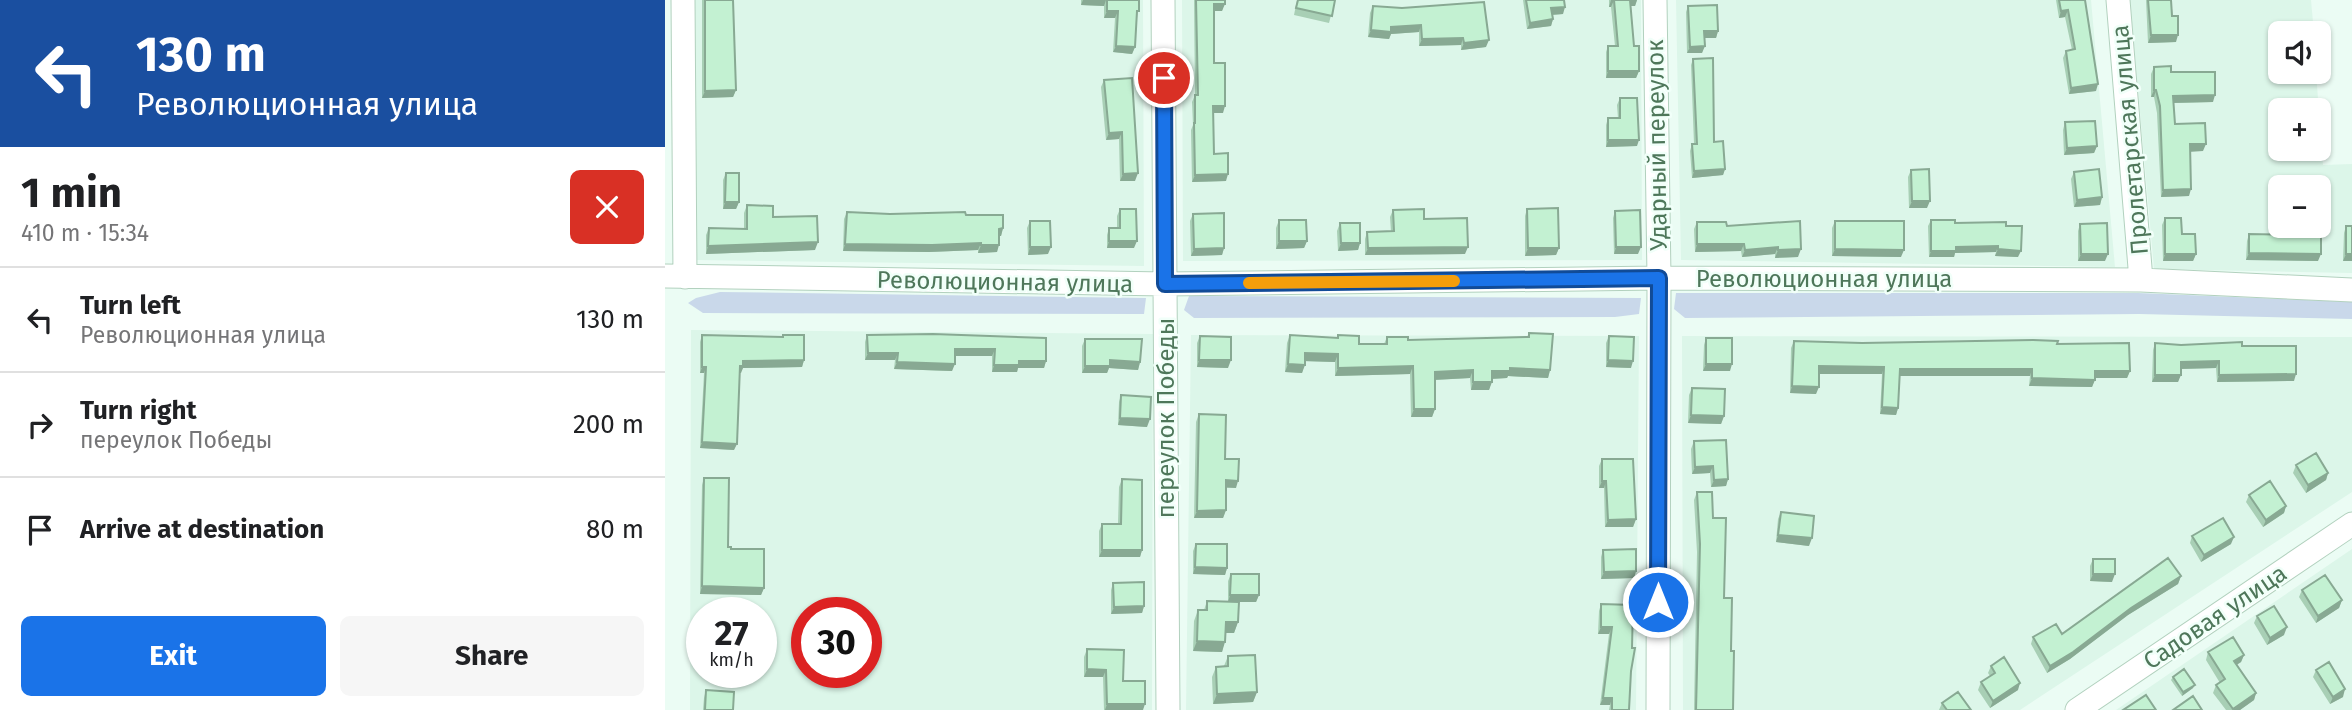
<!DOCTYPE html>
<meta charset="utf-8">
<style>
:root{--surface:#fff;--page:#f6f6f6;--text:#202124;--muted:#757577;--line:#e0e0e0;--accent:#1a73e8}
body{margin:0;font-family:"Fira Sans",sans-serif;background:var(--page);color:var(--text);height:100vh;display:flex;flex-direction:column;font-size:26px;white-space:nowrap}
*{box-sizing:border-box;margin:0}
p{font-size:23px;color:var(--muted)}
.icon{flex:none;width:38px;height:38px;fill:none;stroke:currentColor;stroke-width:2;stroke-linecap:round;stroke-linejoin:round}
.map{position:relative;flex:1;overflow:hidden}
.details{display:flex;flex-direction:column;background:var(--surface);width:665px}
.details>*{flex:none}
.guide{background:#1a4fa0;color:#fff;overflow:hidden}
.controls{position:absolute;left:1603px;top:21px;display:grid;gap:14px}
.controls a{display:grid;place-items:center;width:63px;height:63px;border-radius:10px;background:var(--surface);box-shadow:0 2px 5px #0004;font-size:35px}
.speed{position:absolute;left:21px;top:597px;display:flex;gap:14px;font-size:35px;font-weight:700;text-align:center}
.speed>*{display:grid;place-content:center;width:91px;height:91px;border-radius:50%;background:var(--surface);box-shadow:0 2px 5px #0004;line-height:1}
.speed small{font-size:18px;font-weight:400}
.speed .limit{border:10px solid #d22;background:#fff;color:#111}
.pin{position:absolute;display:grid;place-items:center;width:60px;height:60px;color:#fff;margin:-30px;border:4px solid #fff;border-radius:50%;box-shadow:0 2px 7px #0007}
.me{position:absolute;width:77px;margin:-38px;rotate:0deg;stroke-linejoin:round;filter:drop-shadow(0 0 5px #0008)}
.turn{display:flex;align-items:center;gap:24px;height:147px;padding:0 21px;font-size:32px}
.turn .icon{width:91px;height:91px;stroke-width:2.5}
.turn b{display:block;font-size:49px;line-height:60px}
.round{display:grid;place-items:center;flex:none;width:74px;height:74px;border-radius:10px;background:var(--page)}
.overview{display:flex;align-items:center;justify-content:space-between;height:119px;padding:0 21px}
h1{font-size:42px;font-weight:700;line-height:52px}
.cta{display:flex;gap:14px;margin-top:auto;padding:14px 21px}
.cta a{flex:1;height:80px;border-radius:10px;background:var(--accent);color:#fff;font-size:28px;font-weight:700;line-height:80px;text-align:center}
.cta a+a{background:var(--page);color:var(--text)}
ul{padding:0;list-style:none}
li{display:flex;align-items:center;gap:21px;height:105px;padding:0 21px;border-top:2px solid var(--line)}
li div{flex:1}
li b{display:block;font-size:26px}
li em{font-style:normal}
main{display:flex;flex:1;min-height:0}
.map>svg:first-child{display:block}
.residential{fill:#dcf6e9;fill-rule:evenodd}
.green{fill:#c9d8ea}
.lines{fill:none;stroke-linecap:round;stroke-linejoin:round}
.minor-casing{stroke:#b2d1be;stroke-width:25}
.minor{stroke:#fff;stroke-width:23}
.wall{fill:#a8cfb5}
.shaded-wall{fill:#88a993}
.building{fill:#c3f1d2;stroke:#88a993;stroke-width:2}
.route-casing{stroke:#114b97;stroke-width:18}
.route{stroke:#1a73e8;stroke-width:12}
.slow{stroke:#f59e0b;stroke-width:12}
.labels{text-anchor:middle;stroke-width:5;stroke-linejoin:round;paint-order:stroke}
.street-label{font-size:24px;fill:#4e775a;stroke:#f1fff9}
</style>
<main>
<section class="details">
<div class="guide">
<div class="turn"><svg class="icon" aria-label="left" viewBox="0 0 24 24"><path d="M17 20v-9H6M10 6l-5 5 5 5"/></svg><div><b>130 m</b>Революционная улица</div></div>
</div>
<div class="overview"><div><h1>1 min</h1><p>410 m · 15:34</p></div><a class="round" style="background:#d93025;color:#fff"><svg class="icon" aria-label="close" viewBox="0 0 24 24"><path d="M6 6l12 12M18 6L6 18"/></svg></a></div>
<ul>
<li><svg class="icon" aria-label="left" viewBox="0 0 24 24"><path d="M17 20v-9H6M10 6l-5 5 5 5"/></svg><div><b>Turn left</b><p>Революционная улица</p></div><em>130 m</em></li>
<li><svg class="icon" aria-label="right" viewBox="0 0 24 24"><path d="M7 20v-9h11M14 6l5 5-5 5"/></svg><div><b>Turn right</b><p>переулок Победы</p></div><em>200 m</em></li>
<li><svg class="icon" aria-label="arrive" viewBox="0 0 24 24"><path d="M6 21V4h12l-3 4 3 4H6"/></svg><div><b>Arrive at destination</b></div><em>80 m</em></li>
</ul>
<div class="cta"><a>Exit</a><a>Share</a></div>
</section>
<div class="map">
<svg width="1687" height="710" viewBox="0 0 1687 710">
<rect width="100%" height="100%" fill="#ebfcf4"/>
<!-- residential -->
<path class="residential" d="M28,0h450l1,266 -448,-6z
M517,0h459l1,260 -459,1z
M1011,0h415l24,267 -434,-7z
M1465,0h181l3,33h-34v39h36l7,93 29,-1v109l-198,-4zM1615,110h39v39h-39zM1615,187h39v39h-39z
M26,330l462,4 -1,376h-462zM37,612h59v60h-59zM142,612h59v60h-59z
M526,335l448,1 -3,374h-450z
M1017,336l670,1v155l-332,218h-337z
M1687,549v161h-236z"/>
<!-- green -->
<path class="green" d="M55,292l426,6 -2,16 -441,-1 -15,-10 8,-5z
M1011,293h462l214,9v17l-213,-5 -454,4 -11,-9z
M524,296l452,2 -2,16 -24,3 -421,1 -10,-8z"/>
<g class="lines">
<!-- minor casing -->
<g class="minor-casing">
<path id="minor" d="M18,0l2,277
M498,0l5,710
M990,0l4,278 -1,432
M1453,0l23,280
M0,276l500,8 494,-6 482,2 211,10
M1412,710l275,-186"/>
</g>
<!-- minor -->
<use href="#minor" class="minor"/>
</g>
<!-- wall -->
<path class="wall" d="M37,0h31l3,90 -3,7 -31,1z
M416,0h58l-2,18 -2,29 -3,7 -19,-2 2,-34h-11v-12l-23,-1z
M529,0h31l-3,11h-8v52l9,50h-10l1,41 12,27 -34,1 -1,-52 2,-5 -1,-23 3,-7z
M632,0h38l-6,23 -35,-8z
M858,0h41l-1,14 -11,1 1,4 -2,7 -24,3z
M944,0h28l-2,6h-4l3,40 5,25 -3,7h-30v-26l2,-6h7l-4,-39h-2z
M1391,0h29l11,91 -27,3 -6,-36 3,-7 6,-1 -7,-33 -6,1z
M1481,0h25l5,42 -28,1z
M708,6l113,41 -25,3v-5l-42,1v-14l-28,2 -2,5 -21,-2 2,-24z
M1023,6l30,25 -2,7h-11l-3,15h-15l-1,-41z
M1028,59l21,83 11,27 -2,6 -31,3 -2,-27 2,-7h2l-3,-79z
M1489,67l17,5 42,30 -40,1 2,21 28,27h-13l-1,45 -28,1 -4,-84 -3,-16h-3v-23z
M467,78l3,103h-15l-1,-42 -13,1 -5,-53 3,-7z
M955,98l17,48 -31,1v-22l2,-7h10l-1,-13z
M1400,122l32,24 -3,7 -30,2 -1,-25z
M1246,170l16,38h-18l-1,-31z
M1409,172l28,25 -2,8 -26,2 -3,-28z
M61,173l13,29 -3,7h-13v-29z
M1616,177l27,10h-28v18l-2,-20z
M82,205l68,45 -109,4v-19l3,-7 35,1v-16z
M455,209l14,39h-27v-13l2,-7h8v-12z
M862,209l32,39 -3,7 -31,1v-40z
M728,210l31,9 41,35 -100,1v-16l2,-7h24l-1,-15z
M950,211l23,43h-24l-1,-36z
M182,212l43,2 76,1 37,13 -2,8h-2l-2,16 -19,1v-3l-49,2 -86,-1 1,-32z
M528,214l31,34 -2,7 -31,1 -1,-35z
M1500,218l17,16 14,20 -3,7h-30l-1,-36z
M614,220l28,21 -3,7 -28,1v-21z
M1266,220l24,3 51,3 12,31 -23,-1 1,-4 -41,1 -1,4h-25l-1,-31z
M365,221l18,33 -20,1 -1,-27z
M1170,221l66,36 -69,-1v-28z
M1032,222l30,4 71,31 -23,1v-4l-33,3 -1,-6 -46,1 -1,-23z
M675,223l20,20 -2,7 -20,1 -1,-20z
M1415,224l25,37h-27v-30z
M1681,226l6,35h-9l1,-28z
M1632,228l21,33 -72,-1 1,-19 2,-7h46z
M864,333l21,37 -2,8 -40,-2 -1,2 -15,1 -3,11h-18l-1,-12 -35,2v29l-3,8h-21l-1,-43 -75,2v-14l-30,-1 -3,12 -17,-1 2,-29 3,-8 47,3 1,-3 21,9h25l3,-7 21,3 119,-3z
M268,334l113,27 -2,7h-26l-1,4h-25v-16h-37l-3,15 -58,-2 1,-9h-30v-18l2,-7z
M37,335l102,25 -2,7 -59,1 -3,5 -6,77 -34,-2 4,-75h-4v-31z
M535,336l28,32 -31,-1v-24z
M944,336l22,32 -25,-1v-24z
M1041,338l24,33h-27l1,-26z
M420,339l55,23 -2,8 -29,-2 -2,5h-25v-27z
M1129,341l68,2 195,1 73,27 -3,7h-32l-3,9 -63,-1 1,-10h-130l-2,32 -2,7 -16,-1 2,-40h-63l-3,20 -26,-1 1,-45z
M1490,343l26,2 61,1 52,35 -77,1 -1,-14 -35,1 -3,13h-26l1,-32z
M1027,388l32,28 -3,8 -33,-1 1,-28z
M456,395l26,32 -29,-2 1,-23z
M534,414l26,45 11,29h-10v22l-3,8h-29l2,-96z
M1029,441l34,38 -2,7 -15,1 -1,-14 -18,1 -1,-25z
M937,459l34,60 -3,8h-28l-1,-39h-5v-22z
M1631,465l32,8 -2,7 -20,13 -13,-20z
M39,478l24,69 3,2 33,39 -3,7 -61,-1 2,-109z
M457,479l20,71 -2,7h-41v-26l3,-7h16l1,-37z
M1032,492l16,26 18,133 2,59h-39l3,-158 -3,-52z
M1584,495l37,11 -2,7 -21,14 -17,-25z
M1116,512l28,34 -33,-4 2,-23z
M1527,536l39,8 -30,18 -11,-19z
M531,544l31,24 -2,7 -32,-1v-23z
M938,550l33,21 -2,7 -33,1v-22z
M1428,559l19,23 -22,-1v-15z
M566,574l28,21 -3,7h-27l9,20 -4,11h-8l-4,19 -29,-1 1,-30 4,-11h6l3,-9 21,1v-21z
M1516,576l-3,8 -50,31 -58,44 -23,14 -16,-29 2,-7 29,-3z
M448,583l31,23 -2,7 -31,1v-24z
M1637,590l40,10 -3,8 -23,15 -17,-26z
M936,604l30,67 -2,39h-20l1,-5h-10l9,-71h-11l1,-23z
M1592,616l27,19 -17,10 -13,-22z
M37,638v24h-2z
M422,649l56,61h-39l-1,-33h-19v-20z
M1543,652l36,3 -3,7 -4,3 19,28 -2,7 -14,10h-14l-13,-17 3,-8 4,-2 -14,-23z
M563,656l29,36 -4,10 -40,2 -1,-27 4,-10 8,-1z
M1326,666l27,24 -28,18 -12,-18 3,-8 9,-6 -2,-3z
M1651,670l27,27 -13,7 -17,-27z
M1508,677l20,11 -11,8 -11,-16z
M41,690l27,20h-30l1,-12z
M1277,703l29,7h-32z"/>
<!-- shaded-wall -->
<path class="shaded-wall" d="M418,0h23l-2,6 -23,-1z
M946,0h3l-3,7h-2z
M965,0h7l-2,6h-8z
M549,4h11l-3,7h-11z
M900,7l-2,7 -14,1 2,-7z
M1403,10l-3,7 -6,1 2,-7z
M442,11h11l-3,7h-11z
M888,19l-2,7 -24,3 3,-6z
M756,25l-2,7 -28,2 -2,5 -21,-2 3,-7 20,-3z
M1039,31h14l-2,7h-14z
M1486,35h27l-2,7 -28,1z
M798,38l-2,7 -42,1 3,-7z
M824,40l-3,7 -25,3 3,-7z
M451,46l19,1 -3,7 -19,-2z
M1040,46l-3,7h-15l3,-6z
M943,71h31l-3,7h-30z
M1433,84l-2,7 -27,3 2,-6z
M71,90l-3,7 -31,1 3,-7z
M1489,90h2l-2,7h-3z
M1550,95l-2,7 -43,1 3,-7z
M548,106h12l-2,7h-13z
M457,132l-3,7 -13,1 3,-7z
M943,140h31l-2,6 -31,1z
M1525,144h16l-3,7 -15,1z
M1432,146l-3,7 -30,2 3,-7z
M1060,169l-2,6 -31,3 2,-7z
M473,173l-3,8h-15l3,-7z
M563,174l-2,7 -34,1 3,-7z
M1526,189l-2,7 -28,1 2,-7z
M1437,197l-2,8 -26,2 3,-7z
M1247,201h18l-3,7h-18z
M60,202h14l-3,7h-13z
M338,228l-2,8h-5l3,-7z
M444,241h28l-3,7h-27z
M614,241h28l-3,7 -28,1z
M153,242l-3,8 -109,4 2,-8z
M316,243l-3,7 -49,2 -86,-1 2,-7z
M676,243h19l-2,7 -20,1z
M1032,244h47l-3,7 -46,1z
M316,245h18l-2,7 -19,1z
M1333,246l-2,6 -41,1 -1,4h-25l2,-6 25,-4z
M365,247h21l-3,7 -20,1z
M803,247l-3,7 -100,1 3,-7z
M951,247h25l-3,7h-24z
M1113,247l-3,7 -33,3 3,-7z
M559,248l-2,7 -31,1 3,-7z
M863,248h31l-3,7 -31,1z
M1136,249l-3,8 -23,1 3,-8z
M1170,249l69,1 -3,7 -69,-1z
M1333,249l23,2 -3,6 -23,-1z
M1584,253l72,1 -3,7 -72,-1z
M1416,254h27l-3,7h-27z
M1500,254h31l-3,7h-30z
M1681,254h6v7h-9z
M290,349h40l-3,7h-39z
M203,353h30l-3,7h-30z
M640,353l33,1 -3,8 -33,-1z
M139,360l-2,7 -59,1 -2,5h-3l5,-12z
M445,360l30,2 -2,8 -29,-2 -2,5h-25l3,-7z
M534,360h32l-3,8 -31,-1z
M943,360l25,1 -2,7 -25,-1z
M354,361h27l-2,7h-26l-1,4h-25l2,-7z
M1554,361l-3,7 -38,1 3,-7z
M232,362l58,2 -3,7 -58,-2z
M623,364l17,1 -3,8 -17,-1z
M1041,364h26l-2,7h-27z
M748,366l-3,8 -75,2 3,-8z
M1154,366l65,1 -2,7h-65z
M37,367h4l-2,6h-4z
M845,368l40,2 -2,8 -40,-2 -1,2 -18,1 3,-8z
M1235,369h132l-2,7h-133z
M808,370l-3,8 -38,2 3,-8z
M1430,371h35l-3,7h-35z
M1631,374l-2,7 -77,1 2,-7z
M1490,375h26l-3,7h-26z
M1367,378l63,2 -3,7 -63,-1z
M808,382h19l-3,8h-18z
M1127,386l27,1 -3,7 -26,-1z
M1217,407l16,1 -2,7 -16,-1z
M749,409h21l-3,8h-21z
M1026,415l33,1 -3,8 -33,-1z
M455,418l30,1 -3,8 -29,-2z
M37,442l35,2 -3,6 -34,-2z
M1048,466l-3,7 -18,1 3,-7z
M1663,473l-2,7 -20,13 2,-8z
M1063,479l-2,7 -15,1 3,-7z
M561,480l12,1 -2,7 -13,-1z
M937,481h4l-2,7h-5z
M1621,506l-2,7 -21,14 3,-7z
M561,510l-3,8h-29l3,-7z
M971,519l-3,8h-28l3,-7z
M1113,535l34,3 -3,8 -33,-4z
M1569,537l-3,7 -30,18 3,-7z
M437,550h40l-2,7h-41z
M530,567l32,1 -2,7 -32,-1z
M971,571l-2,7 -33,1 3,-7z
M1428,574h22l-3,8 -22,-1z
M1516,576l-3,8 -50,31 -58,44 -23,14 3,-7 81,-58z
M37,586l62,2 -3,7 -61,-1z
M565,595h29l-3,7h-28z
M1677,600l-3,8 -23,15 2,-7z
M479,606l-2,7 -31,1 3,-7z
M561,622h12l-4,11h-12z
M936,627h11l-3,7h-11z
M1622,627l-3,8 -17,10 3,-7z
M532,641l28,1 -3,10 -29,-1z
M1579,655l-3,7 -10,6 3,-7z
M422,669l19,1 -3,7h-19z
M1355,683l-2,7 -28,18 3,-7z
M1530,685l-2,3 -11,8 1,-4z
M1680,689l-2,8 -13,7 3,-7z
M592,692l-4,10 -40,2 4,-10z
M1591,693l-2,7 -14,10h-7z
M938,698h9l-2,7h-10z
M442,704h38l-2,6h-38z"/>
<!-- building -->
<path class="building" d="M40,0h28l3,90 -31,1z
M442,0h32v11h-2l-2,36 -19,-1 2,-35h-11z
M531,0h29v4h-11v59h11v43h-12l1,48 14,-1v21l-33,1 -1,-52h1v-28h3z
M633,0h37l-3,16 -36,-8z
M861,0h38l1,7 -14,1 2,11 -23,4z
M949,0h16l4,46h5v25h-31v-25h10z
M1394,0h26l13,84 -27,4 -5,-37 9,-2 -7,-39 -7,1z
M1483,0h23l1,16h6v19h-27z
M819,2l5,38 -25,3 -1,-5 -41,1 -1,-14 -30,2v5l-20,-2 2,-24 29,2z
M1052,5l1,26h-14l1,15 -15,1 -2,-41z
M1048,58l1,84 9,-1 2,28 -31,2 -2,-27h5l-4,-85z
M1506,66v6h44v23l-42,1 2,28 30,-1 1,21h-16l1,45 -28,1 -3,-84 -4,-16h-2v-23z
M467,78l6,95 -15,1 -1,-42 -13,1 -5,-53z
M955,98h17l2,42h-31v-22h12z
M1430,121l2,25 -30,2 -2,-26z
M1264,169l1,32h-18l-1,-31z
M1434,169l3,28 -25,3 -3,-28z
M61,173h13v29h-14z
M1642,176l1,11h-26l-1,-10z
M82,205l26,1v11l44,-1 1,26 -110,4 1,-18 38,1z
M893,208l1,40h-31l-1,-39z
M455,209h16l1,32h-28v-13h11z
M759,209v10l43,-1 1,29 -100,1 -1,-16 27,-1 -1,-21z
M975,210l1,37h-25l-1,-36z
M182,212l43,2 75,-2 1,3h37v13l-4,1v16h-18v-2l-49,2 -87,-1z
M559,213v35l-30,1 -1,-35z
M1500,218h16l1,16h13l1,20h-31z
M614,220h27l1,21h-28z
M1266,220h24v3l51,-1v4h16l-1,25 -23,-2v-3l-42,1v4h-25z
M365,221h20l1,26h-21z
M1135,221l1,28 -23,1v-3l-33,3 -1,-6h-47v-22h29l1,4z
M1170,221h69v29l-69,-1z
M675,223h20v20h-19z
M1442,223l1,31h-27l-1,-30z
M1681,226h6v28h-6z
M1632,228h24v26l-72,-1v-19l48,1z
M864,333l24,1 -3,36 -40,-2v3h-18v11h-19v-12l-38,2v37h-21l-1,-43 -75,2v-14l-33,-1v12l-17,-1 2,-29 48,3v-3l21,1v8h28v-7h21v3l121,-3z
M268,334l113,4v23h-27v4h-25l1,-16h-40v15l-58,-2 1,-9h-30l-1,-18z
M37,335l81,2v-2h21v25l-61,1v5h-3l-3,78 -35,-2 4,-75h-4z
M535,336l31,1v23h-32z
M944,336l25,1 -1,24 -25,-1z
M1041,338h26v26h-26z
M420,339h57l-2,23 -30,-2v6h-25z
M1368,340l25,1 -1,3 72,-1 1,28h-35v9l-63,-2v-9h-132l-2,39 -16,-1 2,-40 -65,-1v21l-27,-1 2,-45 68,2z
M1577,342v4h54v28l-77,1v-14l-38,1v13h-26v-32l26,2z
M1027,388l33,1 -1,27 -33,-1z
M456,395l30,2 -1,22 -30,-1z
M534,414l27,1 -1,44h14l-1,22 -12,-1v30l-29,1z
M1061,440l2,39 -14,1 -1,-14 -18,1 -1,-26z
M1651,453l12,20 -20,12 -12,-20z
M937,459h31l3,60 -28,1 -2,-39h-4z
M39,478h25l-1,69h3v2h33v39l-62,-2z
M457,479l20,1v70h-40v-26h19z
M1605,481l16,25 -20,14 -17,-25z
M1032,492h15l1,26h13l-2,80h8l-1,53h3l-1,59h-37l4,-166z
M1116,512l33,4 -2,22 -34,-3z
M1558,518l11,19 -30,18 -12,-19z
M531,544h31v24l-32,-1z
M971,549v22l-32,1 -1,-22z
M1503,558l13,18 -50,32 -58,44 -23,14 -17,-29 23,-13 6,10z
M1428,559h22v15h-22z
M566,574h28v21h-29z
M1660,575l17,25 -24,16 -16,-26z
M479,582v24l-30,1 -1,-24z
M542,601l32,1 -1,20h-12l-1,20 -28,-1 1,-31h9z
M936,604l32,1 -1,43h3l-4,23 -2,39h-17v-12h-9l9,-71h-11z
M1609,606l13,21 -17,11 -13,-22z
M1568,637l11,18 -10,6 22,32 -23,16 -17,-24 9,-6 -17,-27z
M422,649l37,1 -1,31h22v23h-38l-1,-34 -19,-1z
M590,655l2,37 -40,2 -1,-27 12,-1v-10z
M1339,657l16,26 -27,18 -12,-19 14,-9 -4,-7z
M1664,662l16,27 -12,8 -17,-27z
M1519,669l11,16 -12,7 -10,-15z
M41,690l28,2 -1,18h-28z
M1293,692l13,18h-24l-5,-7z
M1481,695l10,15h-33z
M1528,696l9,14h-29z"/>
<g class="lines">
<!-- route casing -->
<g class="route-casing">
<path id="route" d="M499,78l1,206 494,-6 -1,324"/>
</g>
<!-- route -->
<use href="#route" class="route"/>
<!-- slow -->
<path class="slow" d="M584,283l205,-2"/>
</g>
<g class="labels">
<!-- street labels -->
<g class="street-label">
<text transform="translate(1465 140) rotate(-95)" y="8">Пролетарская улица</text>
<text transform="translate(992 145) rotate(-91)" y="8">Ударный переулок</text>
<text x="1159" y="287">Революционная улица</text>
<text transform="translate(340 282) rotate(1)" y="8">Революционная улица</text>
<text transform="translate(501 418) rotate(-90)" y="8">переулок Победы</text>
<text transform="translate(1550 617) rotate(-34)" y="8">Садовая улица</text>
</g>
</g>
</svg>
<div class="controls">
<a><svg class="icon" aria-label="sound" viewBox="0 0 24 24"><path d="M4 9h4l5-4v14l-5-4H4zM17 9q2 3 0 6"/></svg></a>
<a>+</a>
<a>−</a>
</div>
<div class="speed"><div>27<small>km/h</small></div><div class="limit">30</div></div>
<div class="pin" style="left:499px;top:78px;background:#d93025"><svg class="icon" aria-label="arrive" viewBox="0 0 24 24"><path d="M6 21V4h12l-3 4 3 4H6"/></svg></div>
<svg class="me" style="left:993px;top:602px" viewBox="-20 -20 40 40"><circle r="17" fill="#1a73e8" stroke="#fff" stroke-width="3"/><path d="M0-11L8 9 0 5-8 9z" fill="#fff"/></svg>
</div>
</main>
